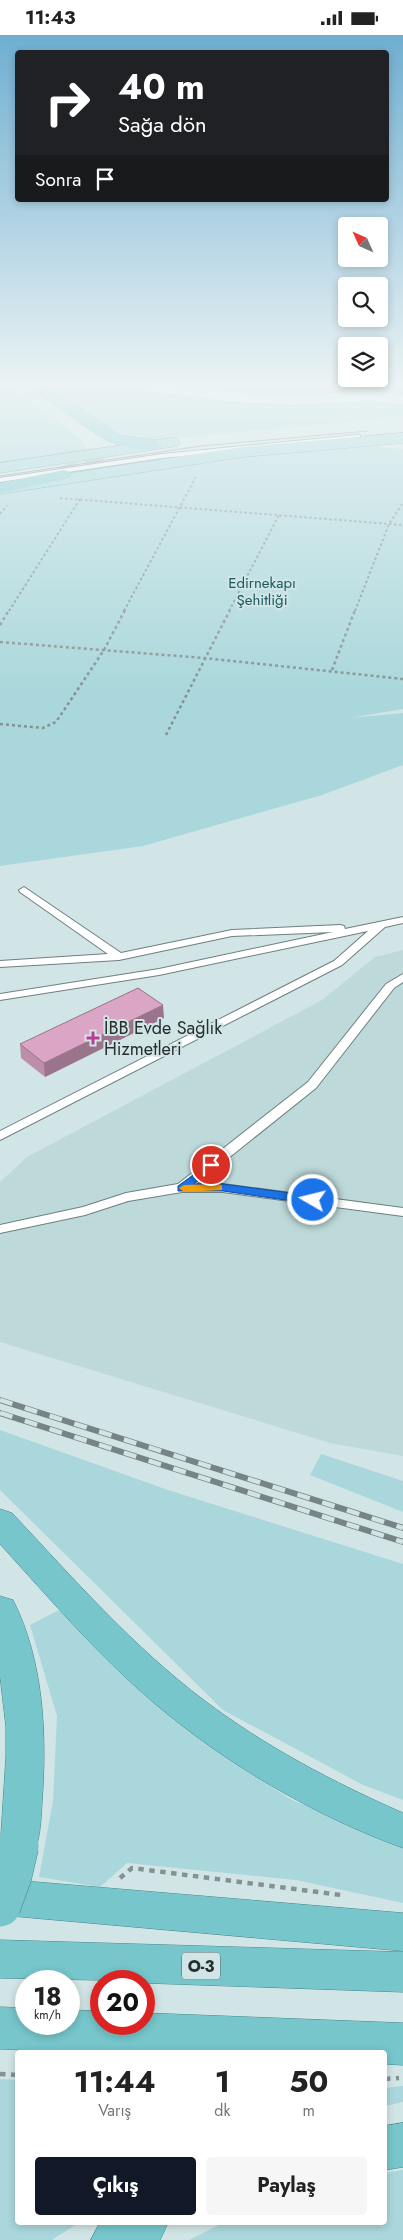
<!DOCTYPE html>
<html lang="tr">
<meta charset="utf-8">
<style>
:root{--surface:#fff;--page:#f6f6f6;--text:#222;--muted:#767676;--accent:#111827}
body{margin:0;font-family:Jost,sans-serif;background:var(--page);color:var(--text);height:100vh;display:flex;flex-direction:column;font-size:19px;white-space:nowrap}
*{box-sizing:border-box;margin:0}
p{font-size:16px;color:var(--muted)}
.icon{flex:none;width:28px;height:28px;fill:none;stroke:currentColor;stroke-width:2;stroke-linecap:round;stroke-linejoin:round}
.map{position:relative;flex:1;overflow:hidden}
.details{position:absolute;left:15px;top:2015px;width:372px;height:175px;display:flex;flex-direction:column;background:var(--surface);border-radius:5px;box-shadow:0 2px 8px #0003}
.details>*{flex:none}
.banner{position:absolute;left:15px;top:15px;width:374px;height:152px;border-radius:5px;box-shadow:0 2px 8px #0003;background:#202124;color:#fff;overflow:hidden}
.needle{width:32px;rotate:315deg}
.controls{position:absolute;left:338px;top:182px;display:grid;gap:10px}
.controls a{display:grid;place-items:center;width:50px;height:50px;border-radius:5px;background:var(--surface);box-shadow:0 2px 8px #0003;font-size:25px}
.speed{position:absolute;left:15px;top:1935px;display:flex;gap:10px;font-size:25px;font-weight:700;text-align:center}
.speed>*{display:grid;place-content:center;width:65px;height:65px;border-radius:50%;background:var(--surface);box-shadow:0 2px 8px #0003;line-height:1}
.speed small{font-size:12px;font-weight:400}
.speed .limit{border:8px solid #d22;background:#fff;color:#111}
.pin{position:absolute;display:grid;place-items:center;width:42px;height:42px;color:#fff;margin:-21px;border:2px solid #fff;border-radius:50%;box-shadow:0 1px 5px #0007}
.me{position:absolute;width:55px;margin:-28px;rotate:278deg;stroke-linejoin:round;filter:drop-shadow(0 0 4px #0008)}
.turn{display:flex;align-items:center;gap:18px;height:105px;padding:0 20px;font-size:22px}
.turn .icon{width:65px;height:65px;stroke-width:2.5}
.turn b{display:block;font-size:35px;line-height:42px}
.then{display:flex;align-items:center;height:48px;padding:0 20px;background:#0003;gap:10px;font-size:19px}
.eta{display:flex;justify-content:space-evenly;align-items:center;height:85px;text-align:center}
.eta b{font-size:30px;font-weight:700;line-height:35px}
.action{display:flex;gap:10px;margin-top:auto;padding:10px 20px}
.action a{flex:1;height:58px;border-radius:5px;background:var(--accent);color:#fff;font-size:20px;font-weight:700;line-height:58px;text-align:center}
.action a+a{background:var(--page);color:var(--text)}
.status{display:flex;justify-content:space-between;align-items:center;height:35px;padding:0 25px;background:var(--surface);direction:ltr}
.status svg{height:14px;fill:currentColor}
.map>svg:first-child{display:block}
.built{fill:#bdd9da}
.green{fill:#a9d7db}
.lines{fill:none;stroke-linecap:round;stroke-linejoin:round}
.trunk-tunnel{stroke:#b0c0c1;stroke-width:17;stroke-dasharray:17 8;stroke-linecap:butt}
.service-casing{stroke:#6e7f80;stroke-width:2}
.tertiary-casing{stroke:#6e7f80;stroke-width:1}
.primary-casing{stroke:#44878c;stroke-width:1}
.trunk-casing{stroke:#44878c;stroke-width:1}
.path-far2{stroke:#859293;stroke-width:2;stroke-dasharray:2.5 2.5;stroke-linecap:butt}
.path-far1{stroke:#859293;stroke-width:2.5;stroke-dasharray:3 3;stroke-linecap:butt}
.path{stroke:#859293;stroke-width:4.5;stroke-dasharray:5.5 5.5;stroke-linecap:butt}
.service{fill:#fff;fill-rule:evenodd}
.tertiary{fill:#fff;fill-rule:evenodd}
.primary{fill:#98d4d8;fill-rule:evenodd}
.trunk{fill:#76c6cb;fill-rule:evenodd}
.tram{stroke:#778484;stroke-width:1}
.rail-casing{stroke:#778484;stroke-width:6}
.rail{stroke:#d2e5e6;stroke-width:4.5;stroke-dasharray:13;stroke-linecap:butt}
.trunk-bridge-casing{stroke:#44878c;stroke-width:42;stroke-linecap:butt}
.trunk-bridge{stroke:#76c6cb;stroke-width:41}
.wall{fill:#bc8ea9}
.shaded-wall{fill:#99748a}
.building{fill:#dba5c5;stroke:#99748a}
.route{fill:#1a73e8;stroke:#114b97}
.slow{fill:#f59e0b}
.poi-dot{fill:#b83e91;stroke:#d2e5e6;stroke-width:2}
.labels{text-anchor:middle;stroke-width:4;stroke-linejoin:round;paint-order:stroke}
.far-park-label{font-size:15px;fill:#19595e;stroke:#d2e5e6}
.shield{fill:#d2e5e6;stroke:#5a6565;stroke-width:1}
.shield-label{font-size:16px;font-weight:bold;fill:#272e2e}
.poi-label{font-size:18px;fill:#272e2e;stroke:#d2e5e6;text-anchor:start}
</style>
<div class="status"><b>11:43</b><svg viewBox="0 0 49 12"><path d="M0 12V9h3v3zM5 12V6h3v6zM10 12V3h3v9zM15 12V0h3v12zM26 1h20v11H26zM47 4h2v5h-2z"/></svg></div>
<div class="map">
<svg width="403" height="2205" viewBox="0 0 403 2205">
<rect width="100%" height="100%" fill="#d2e5e6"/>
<!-- built -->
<path class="built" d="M403,915v506l-73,-13 -330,-101v-160l27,-25 295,-157 53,-43z"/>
<!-- green -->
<path class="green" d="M0,351h10l70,52 7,12 -87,14z
M52,351h73l84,14 88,5 74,-2 32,2v10l-22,4 -226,21 -39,-8z
M170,351h233v10l-8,-2h-162z
M351,409l52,5v260l-53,9 53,-5v52l-81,30 -179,51 -143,20v-372l164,-29z
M0,1395l168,60 235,74v236l-40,-15 -140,-75 -223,-220z
M321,1419l82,27v31l-93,-37z
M59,1575l85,84 81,63 67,43 111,45v58l-107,-23 -169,-17 -27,24 -61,-10 14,-76 4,-85 -27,-91z
M0,2044l17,1 1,143h60l-26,17h-52z
M403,2051v16l-18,4v-18z
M403,2135v70h-214l34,-17h162v-50z"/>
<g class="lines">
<!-- trunk-tunnel -->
<path class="trunk-tunnel" d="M64,440l30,-16 5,-10"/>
<!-- service casing -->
<g class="service-casing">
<path id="service" d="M357,400h3v4l-198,19 -162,24v-4l162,-24z
M24,852l97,66 111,-23 108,-5 4,1 1,3 58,-12v6l-18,4 -43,38 -342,175v-9l334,-170 34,-30 -209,44 -159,25v-6l159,-25 174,-37 -101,4 -113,24 -119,7v-6l108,-7 -88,-62 -1,-2z
M403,939v8l-9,6 -78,100 -120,96h27l180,24v8l-180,-24h-41l-54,9 -43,14 -85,18v-8l83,-18 43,-14 52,-9 130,-102 78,-98z"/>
</g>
<!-- tertiary casing -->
<g class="tertiary-casing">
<path id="tertiary" d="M131,351h42l58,6 63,3 79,-4 30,4v10l-30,-4 -79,4 -63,-3 -93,-12 -5,-1z"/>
</g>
<!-- primary casing -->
<g class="primary-casing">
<path id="primary" d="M403,398v10l-160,14 -243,37v-10l243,-37z
M172,403l6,2 2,3 -2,3 -178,27v-10z"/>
</g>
<!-- trunk casing -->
<g class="trunk-casing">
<path id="trunk" d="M31,351h16l73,49 34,5 8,5c-7,10 -46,1 -55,-5 -26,-15 -50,-34 -74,-51z
M64,435l6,2 2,3 -2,3 -70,15v-10z
M0,1474l12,4c61,65 121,134 193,188 61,46 128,81 198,112v35c-90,-33 -177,-84 -250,-146 -56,-48 -104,-104 -153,-158z
M0,1561l13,4c31,61 34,136 29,202 -1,20 -2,39 -10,57l-14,5 -14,-5 -4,-9 6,-94v-29l-6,-51z
M0,1844l403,34v38l-403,-36z
M0,1905l403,12v40l-259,-9v-2l-144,-3z
M0,1972l26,1v16h43v-14l32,1v13h43v-11l259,10v42l-18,-1v-11h-287l-98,-4z
M403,2088v44l-18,3v-44z
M100,2188h68l-8,17h-69z"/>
</g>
<!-- path-far2 -->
<path class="path-far2" d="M60,463l343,27
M0,479l7,-9
M9,576l71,-112
M124,576l73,-136
M229,576l50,-96
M355,576l34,-87 14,-21"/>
<!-- path-far1 -->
<path class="path-far1" d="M0,590l9,-15
M0,607l204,16 199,21
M332,635l23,-60
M0,689l43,4 13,-6 48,-72 21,-40
M166,700l64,-125"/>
<!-- path -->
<path class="path" d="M120,1843l12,-10 209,27
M0,2039l18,1
M385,2044l14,-1"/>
<!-- service -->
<use href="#service" class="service"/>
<!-- tertiary -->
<use href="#tertiary" class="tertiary"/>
<!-- primary -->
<use href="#primary" class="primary"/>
<!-- trunk -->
<use href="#trunk" class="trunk"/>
<!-- tram -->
<path class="tram" d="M0,441l201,-30 167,-15"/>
<!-- rail casing -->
<g class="rail-casing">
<path id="rail" d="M0,1365l403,128
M0,1378l403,129"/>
</g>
<!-- rail -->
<use href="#rail" class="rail"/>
<!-- trunk-bridge casing -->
<g class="trunk-bridge-casing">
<path id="trunk-bridge" d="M0,1871l11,-30 7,-30"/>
</g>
<!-- trunk-bridge -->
<use href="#trunk-bridge" class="trunk-bridge"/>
</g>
<!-- wall -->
<path class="wall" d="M164,983l-119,59 -24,-19 -1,-14z"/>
<!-- shaded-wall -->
<path class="shaded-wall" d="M163,970l1,13 -119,59 -1,-14z"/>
<!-- building -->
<path class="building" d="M138,953l25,17 -119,58 -24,-19z"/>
<!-- sky -->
<linearGradient id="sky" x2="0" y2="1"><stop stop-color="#6faed0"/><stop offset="0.53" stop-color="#ebf3f4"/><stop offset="1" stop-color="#ebf3f4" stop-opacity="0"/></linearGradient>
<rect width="403" height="659" fill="url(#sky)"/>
<!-- route -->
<path class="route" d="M211,1127l4,1v5l-21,16h29l90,12 6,4 -6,4 -90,-13h-45v-5z"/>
<!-- slow -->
<path class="slow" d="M218,1149l4,1v5l-38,2 -5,-4 5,-3z"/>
<!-- markers -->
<path class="poi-dot" d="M90.5 995.5h5v5h5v5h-5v5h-5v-5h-5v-5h5z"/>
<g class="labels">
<!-- far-park labels -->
<g class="far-park-label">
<text x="262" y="553">Edirnekapı<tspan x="262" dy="17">Şehitliği</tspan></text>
</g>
<!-- shield labels -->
<rect class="shield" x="182" y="1917.5" width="38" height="27" rx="4"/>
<g class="shield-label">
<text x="201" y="1937">O-3</text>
</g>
<!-- poi labels -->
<g class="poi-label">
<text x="104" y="999">İBB Evde Sağlık<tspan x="104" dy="21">Hizmetleri</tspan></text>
</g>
</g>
</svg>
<div class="controls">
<a><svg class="needle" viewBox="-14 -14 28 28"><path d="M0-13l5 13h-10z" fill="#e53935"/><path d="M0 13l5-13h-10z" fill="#767676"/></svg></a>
<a><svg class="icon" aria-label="search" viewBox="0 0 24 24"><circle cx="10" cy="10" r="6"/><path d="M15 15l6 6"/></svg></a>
<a><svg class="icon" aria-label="layers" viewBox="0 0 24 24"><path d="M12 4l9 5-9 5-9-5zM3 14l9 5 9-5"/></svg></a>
</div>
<div class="speed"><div>18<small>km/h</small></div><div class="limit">20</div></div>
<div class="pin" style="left:211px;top:1130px;background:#d93025"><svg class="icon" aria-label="arrive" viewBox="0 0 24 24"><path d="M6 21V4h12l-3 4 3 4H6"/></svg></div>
<svg class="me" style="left:313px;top:1165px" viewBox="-20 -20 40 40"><circle r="17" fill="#1a73e8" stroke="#fff" stroke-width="3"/><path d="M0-11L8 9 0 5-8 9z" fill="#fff"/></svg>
<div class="banner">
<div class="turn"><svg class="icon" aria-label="right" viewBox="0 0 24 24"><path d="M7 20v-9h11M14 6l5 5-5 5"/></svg><div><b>40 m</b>Sağa dön</div></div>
<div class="then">Sonra<svg class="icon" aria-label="arrive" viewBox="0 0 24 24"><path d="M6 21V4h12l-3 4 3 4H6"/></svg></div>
</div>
<section class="details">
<div class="eta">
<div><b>11:44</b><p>Varış</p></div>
<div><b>1</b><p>dk</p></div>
<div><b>50</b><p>m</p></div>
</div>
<div class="action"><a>Çıkış</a><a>Paylaş</a></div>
</section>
</div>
